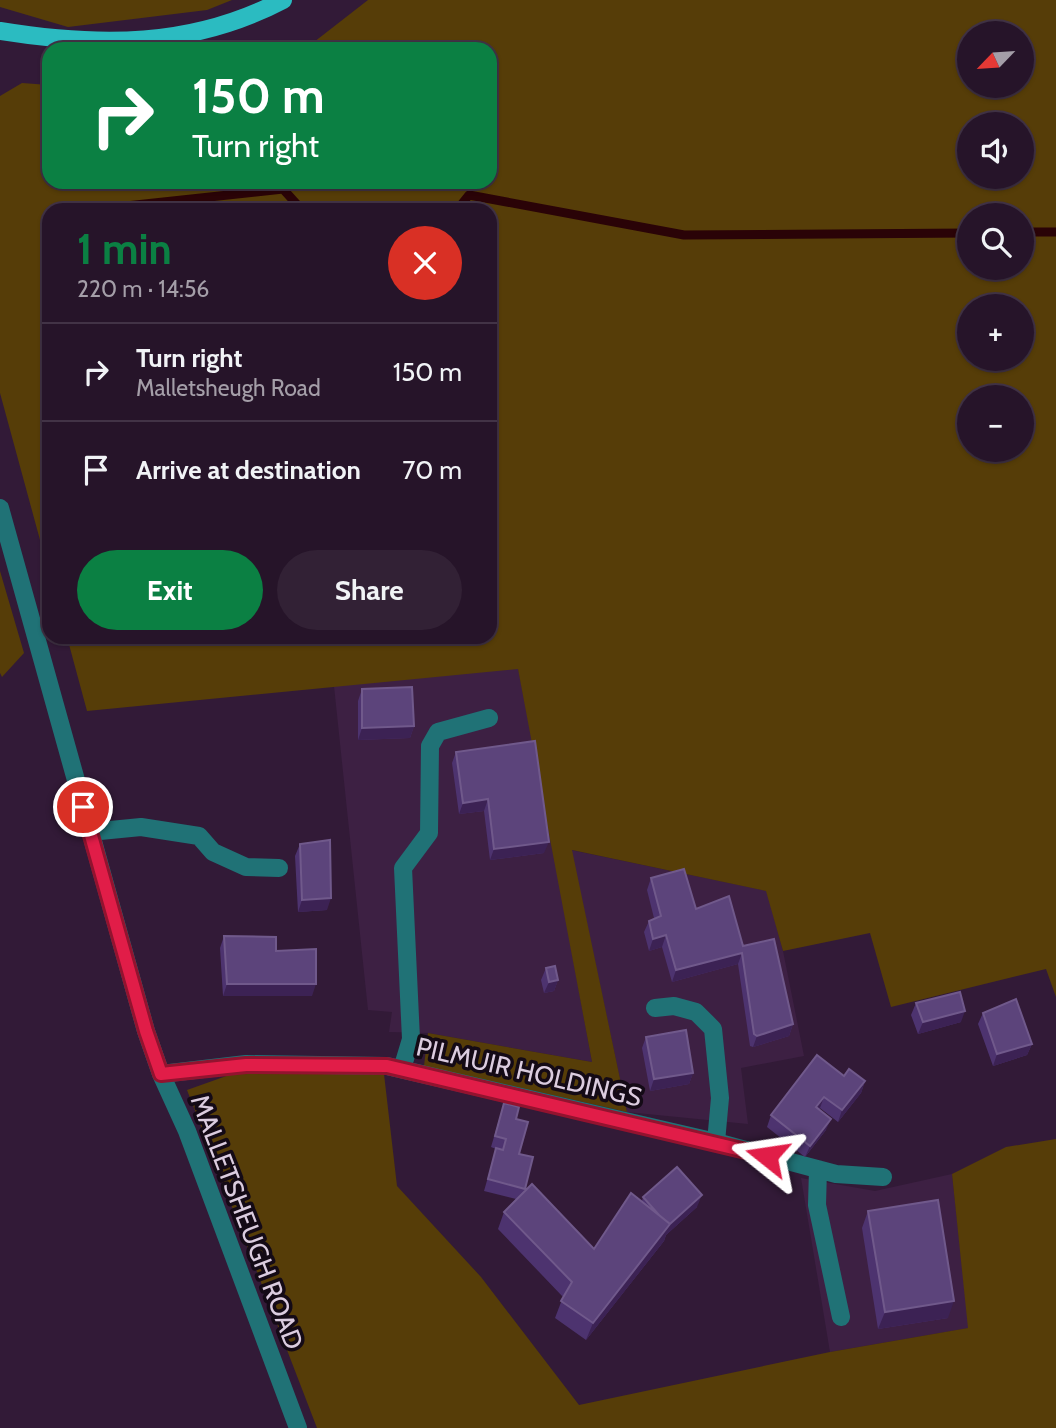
<!DOCTYPE html>
<meta charset="utf-8">
<style>
:root{--surface:#261429;--page:#322135;--text:#f1f3f6;--muted:#a49ea8;--line:#423346;--accent:#0b8043}
body{margin:0;font-family:Cabin,sans-serif;background:var(--page);color:var(--text);height:100vh;display:flex;flex-direction:column;font-size:26px;white-space:nowrap}
*{box-sizing:border-box;margin:0}
p{font-size:23px;color:var(--muted)}
.icon{flex:none;width:38px;height:38px;fill:none;stroke:currentColor;stroke-width:2;stroke-linecap:round;stroke-linejoin:round}
.map{position:relative;flex:1;overflow:hidden}
.panel{position:absolute;left:42px;top:203px;width:455px;height:441px;display:flex;flex-direction:column;background:var(--surface);border-radius:21px;box-shadow:0 2px 5px #0004,0 0 0 2px var(--line)}
.panel>*{flex:none}
.top-card{position:absolute;left:42px;top:42px;width:455px;height:147px;border-radius:21px;box-shadow:0 2px 5px #0004,0 0 0 2px var(--line);background:#0b8043;color:#fff;overflow:hidden}
.needle{width:46px;rotate:245deg}
.tools{position:absolute;left:957px;top:21px;display:grid;gap:14px}
.tools a{display:grid;place-items:center;width:77px;height:77px;border-radius:50%;background:var(--surface);box-shadow:0 2px 5px #0004,0 0 0 2px var(--line);font-size:35px}
.pin{position:absolute;display:grid;place-items:center;width:60px;height:60px;color:#fff;margin:-30px;border:4px solid #fff;border-radius:50%;box-shadow:0 2px 7px #0007}
.me{position:absolute;width:77px;margin:-38px;rotate:285deg;stroke-linejoin:round;filter:drop-shadow(0 0 5px #0008)}
.turn{display:flex;align-items:center;gap:24px;height:147px;padding:0 35px;font-size:32px}
.turn .icon{width:91px;height:91px;stroke-width:2.5}
.turn b{display:block;font-size:49px;line-height:60px}
.round{display:grid;place-items:center;flex:none;width:74px;height:74px;border-radius:37px;background:var(--page)}
.summary{display:flex;align-items:center;justify-content:space-between;height:119px;padding:0 35px}
h1{font-size:42px;font-weight:800;line-height:52px;color:var(--accent)}
.cta{display:flex;gap:14px;margin-top:auto;padding:14px 35px}
.cta a{flex:1;height:80px;border-radius:42px;background:var(--accent);color:#fff;font-size:28px;font-weight:800;line-height:80px;text-align:center}
.cta a+a{background:var(--page);color:var(--text)}
ul{padding:0;list-style:none}
li{display:flex;align-items:center;gap:21px;height:98px;padding:0 35px;border-top:2px solid var(--line)}
li div{flex:1}
li b{display:block;font-size:26px}
li em{font-style:normal}
.map>svg:first-child{display:block}
.built{fill:#3d2043}
.green{fill:#563d08;fill-rule:evenodd}
.lines{fill:none;stroke-linecap:round;stroke-linejoin:round}
.stream{stroke:#2a0307;stroke-width:9}
.minor{stroke:#207276;stroke-width:18}
.major{stroke:#2bbbc1;stroke-width:18}
.wall{fill:#4d336f}
.shaded-wall{fill:#3c2254}
.building{fill:#5c447b;stroke:#70598b;stroke-width:2}
.route-casing{stroke:#92132f;stroke-width:18}
.route{stroke:#e11d48;stroke-width:12}
.labels{text-anchor:middle;stroke-width:7;stroke-linejoin:round;paint-order:stroke}
.street-label{font-size:26px;fill:#dbccdf;stroke:#140a16}
</style>
<div class="map">
<svg width="1056" height="1428" viewBox="0 0 1056 1428">
<rect width="100%" height="100%" fill="#321a37"/>
<!-- built -->
<path class="built" d="M518,668l27,137 47,257 -164,-29 -39,-1 3,-20 -24,-2 -34,-324z
M571,850l196,41 16,60 21,105 -63,12 7,56 -121,-12z
M952,1174l17,154 -139,24 -29,-174 74,13z"/>
<!-- green -->
<path class="green" d="M0,0h232l-25,10 -139,17 -68,-20z
M368,0h688v997l-10,-28 -155,38 -21,-74 -87,18 -17,-60 -194,-41 55,262 -203,-46 4,-33 164,29 -74,-393 -431,42 -20,-74h423v-427h-441v363l-49,-180v-297l22,-13 27,2v97h441v-133h-185zM970,33h52v53h-52zM970,124h52v53h-52zM970,215h52v53h-52zM970,306h52v53h-52zM970,397h52v53h-52z
M0,571l24,82 -22,24 -2,-4z
M232,1074h152l13,112 84,91 98,128 251,-53 138,-24 -16,-154 54,-27 50,-8v289h-739l-130,-338z"/>
<g class="lines">
<!-- stream -->
<path class="stream" d="M89,210l194,-21 19,21
M457,210l12,-15 215,40 286,-2
M1022,232h34"/>
<!-- minor -->
<path class="minor" d="M0,508l146,523 15,43 26,57 111,297
M90,832l51,-5 58,9 14,16 33,15 33,1
M655,1008l19,-2 22,6 17,17 7,69 -4,44
M402,1069l9,-30 -8,-171 26,-35 1,-87 8,-14 51,-14
M161,1074l85,-10 141,2 329,76 120,32 47,3
M818,1169l-1,36 24,112"/>
<!-- major -->
<path class="major" d="M0,31c98,16 192,17 283,-31"/>
</g>
<!-- wall -->
<path class="wall" d="M362,689l52,37 -4,12 -52,2v-39z
M456,752l88,101 -54,7 -6,-49 -25,3 -7,-51z
M300,844l27,66 -29,2 -3,-56z
M651,878l45,31 47,37 50,78 -4,12 -36,11 -3,-1 -12,-82 -66,18 -10,-35 -13,4 -5,-19 5,-11 5,-3 -7,-28z
M224,936l52,15 36,45h-89l-3,-48z
M546,968l12,12 -4,11 -10,2 -3,-13z
M916,1003l45,19 -43,12 -7,-19z
M983,1013l49,31 -5,11 -34,11 -15,-42z
M646,1037l47,36 -4,11 -39,7 -8,-43z
M844,1076l21,5 -4,12 -23,29 -18,-14 -1,2 7,20 -21,27 -38,-30 4,-12z
M504,1103l12,16 3,35 14,3 -9,35 70,57 48,-48 1,-4 54,10 -31,28 -2,6 -78,99 -31,-22 8,-21 -65,-68 6,-17 12,-13 -32,-8 12,-42 -5,-2z
M868,1211l80,107 -70,11 -16,-101z"/>
<!-- shaded-wall -->
<path class="shaded-wall" d="M414,726l-4,12 -52,2 4,-12z
M488,799l-4,12 -25,3 4,-11z
M549,842l-5,11 -54,7 4,-11z
M331,898l-4,12 -29,2 4,-12z
M666,935l-4,12 -13,4 4,-12z
M742,953l-4,11 -66,18 4,-12z
M558,980l-4,11 -10,2 5,-11z
M227,984h89l-4,12h-89z
M965,1011l-4,11 -43,12 5,-12z
M793,1024l-4,12 -36,11 4,-11z
M1032,1044l-5,11 -34,11 4,-12z
M693,1073l-4,11 -39,7 4,-12z
M865,1081l-4,12 -23,29 4,-12z
M824,1097l-4,11 -8,11 4,-12z
M831,1119l-5,11 -21,27 5,-11z
M702,1195l-5,12 -31,28 -2,6 -78,99 7,-17 75,-98z
M954,1301l-6,17 -70,11 7,-17z"/>
<!-- building -->
<path class="building" d="M412,687l2,39 -52,2v-39z
M535,741l14,101 -55,7 -6,-50 -25,4 -7,-51z
M330,840l1,58 -29,2 -2,-56z
M684,869l12,40 33,-13 14,50 31,-7 19,85 -36,12 -3,-2 -12,-81 -66,17 -10,-35 -13,4 -4,-18 12,-5 -10,-38z
M224,936l52,1v14l40,-2v35h-89z
M555,966l3,14 -9,2 -3,-14z
M960,992l5,19 -42,11 -7,-19z
M1016,999l16,45 -35,10 -14,-41z
M686,1030l7,43 -39,6 -8,-42z
M817,1055l27,21 5,-7 16,12 -23,29 -18,-13 -8,10 15,12 -21,27 -39,-31z
M504,1103l15,4 -3,12 12,3 -9,32 14,3 -8,32 -37,-10 8,-31 7,2 3,-11 -11,-3z
M677,1167l25,28 -32,29 -11,-9 -16,-18z
M532,1184l62,65 37,-56 39,31 -77,99 -32,-22 11,-19 -68,-70z
M938,1200l16,101 -69,11 -17,-101z"/>
<g class="lines">
<!-- route casing -->
<g class="route-casing">
<path id="route" d="M83,807l63,224 15,43 85,-9 141,1 380,90"/>
</g>
<!-- route -->
<use href="#route" class="route"/>
</g>
<g class="labels">
<!-- street labels -->
<g class="street-label">
<text transform="translate(529 1072) rotate(13)" y="9">PILMUIR HOLDINGS</text>
<text transform="translate(247 1222) rotate(69)" y="9">MALLETSHEUGH ROAD</text>
</g>
</g>
</svg>
<div class="tools">
<a><svg class="needle" viewBox="-14 -14 28 28"><path d="M0-13l5 13h-10z" fill="#e53935"/><path d="M0 13l5-13h-10z" fill="#a49ea8"/></svg></a>
<a><svg class="icon" aria-label="sound" viewBox="0 0 24 24"><path d="M4 9h4l5-4v14l-5-4H4zM17 9q2 3 0 6"/></svg></a>
<a><svg class="icon" aria-label="search" viewBox="0 0 24 24"><circle cx="10" cy="10" r="6"/><path d="M15 15l6 6"/></svg></a>
<a>+</a>
<a>−</a>
</div>
<div class="pin" style="left:83px;top:807px;background:#d93025"><svg class="icon" aria-label="arrive" viewBox="0 0 24 24"><path d="M6 21V4h12l-3 4 3 4H6"/></svg></div>
<svg class="me" style="left:767px;top:1156px" viewBox="-20 -20 40 40"><path d="M0-17L14 15 0 8-14 15z" fill="#e11d48" stroke="#fff" stroke-width="4"/></svg>
<div class="top-card">
<div class="turn"><svg class="icon" aria-label="right" viewBox="0 0 24 24"><path d="M7 20v-9h11M14 6l5 5-5 5"/></svg><div><b>150 m</b>Turn right</div></div>
</div>
<section class="panel">
<div class="summary"><div><h1>1 min</h1><p>220 m · 14:56</p></div><a class="round" style="background:#d93025;color:#fff"><svg class="icon" aria-label="close" viewBox="0 0 24 24"><path d="M6 6l12 12M18 6L6 18"/></svg></a></div>
<ul>
<li><svg class="icon" aria-label="right" viewBox="0 0 24 24"><path d="M7 20v-9h11M14 6l5 5-5 5"/></svg><div><b>Turn right</b><p>Malletsheugh Road</p></div><em>150 m</em></li>
<li><svg class="icon" aria-label="arrive" viewBox="0 0 24 24"><path d="M6 21V4h12l-3 4 3 4H6"/></svg><div><b>Arrive at destination</b></div><em>70 m</em></li>
</ul>
<div class="cta"><a>Exit</a><a>Share</a></div>
</section>
</div>
